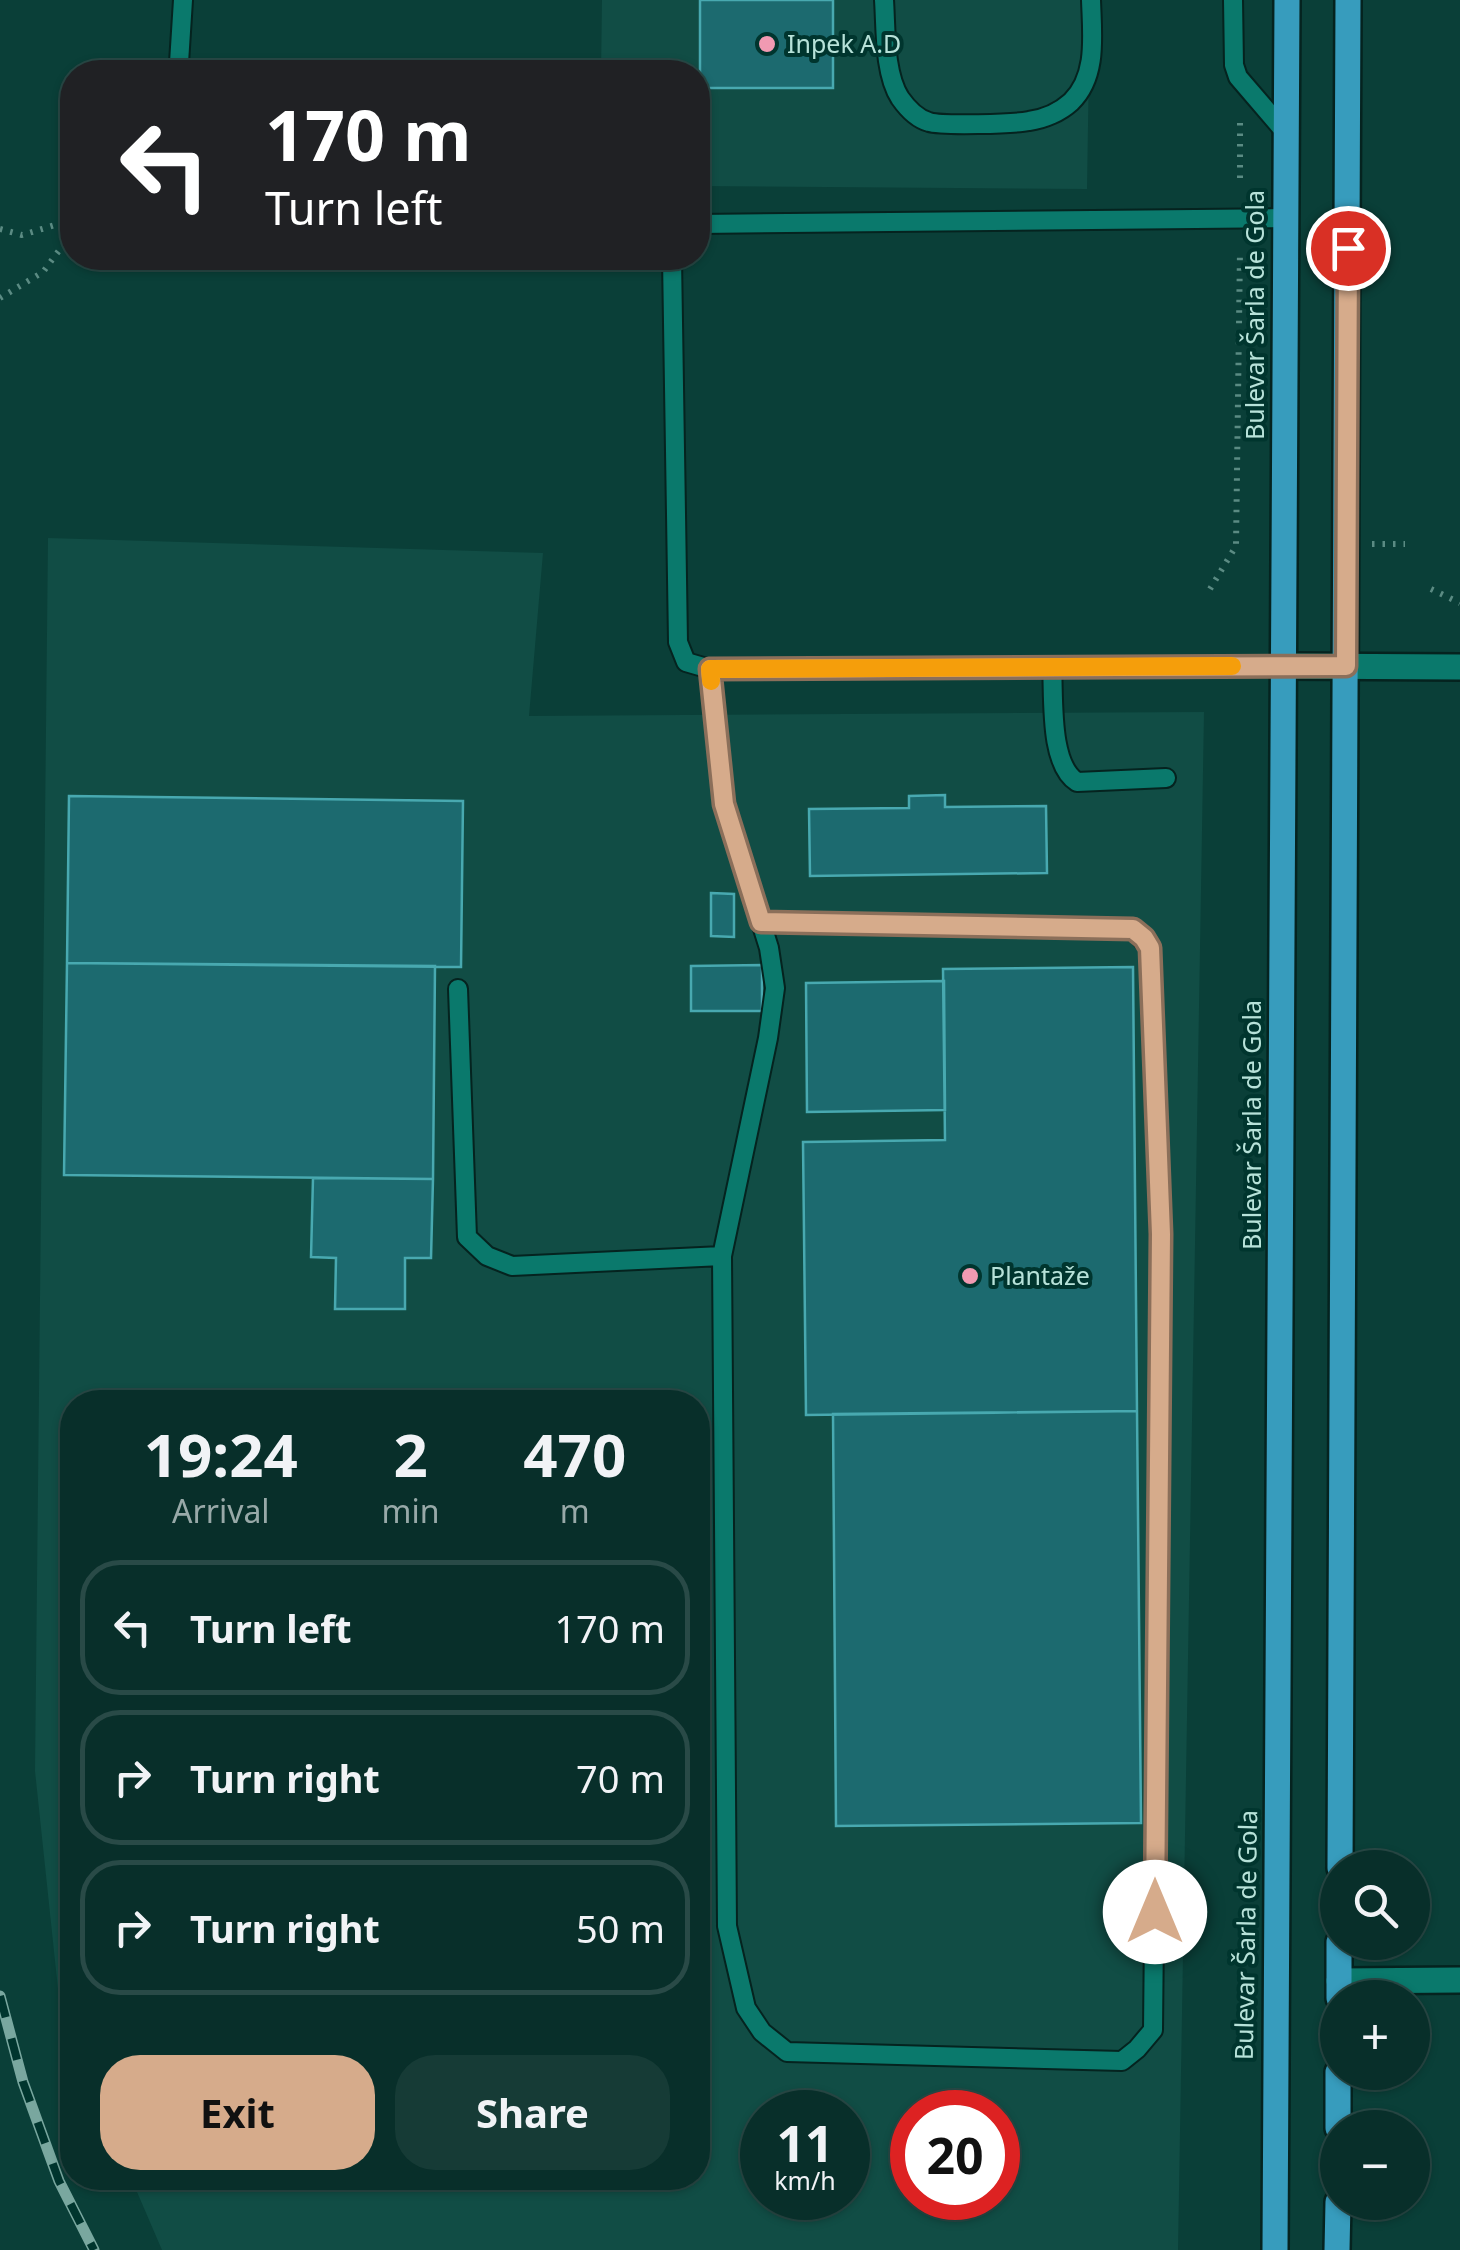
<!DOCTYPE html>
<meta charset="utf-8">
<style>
:root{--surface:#082f2a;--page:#163b36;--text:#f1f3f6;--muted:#98a9a8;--line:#294a47;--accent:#d6ab8b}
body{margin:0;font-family:"Noto Sans",sans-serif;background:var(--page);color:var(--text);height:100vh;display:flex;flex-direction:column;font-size:38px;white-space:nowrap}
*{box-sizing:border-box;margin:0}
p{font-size:32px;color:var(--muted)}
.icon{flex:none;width:55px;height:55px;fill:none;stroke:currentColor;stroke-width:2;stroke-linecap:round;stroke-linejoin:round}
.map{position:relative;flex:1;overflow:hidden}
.panel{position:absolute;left:60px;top:1390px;width:650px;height:800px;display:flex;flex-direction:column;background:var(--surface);border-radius:40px;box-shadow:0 2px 8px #0004,0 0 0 2px var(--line)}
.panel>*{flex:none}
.hud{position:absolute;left:60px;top:60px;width:650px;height:210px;border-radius:40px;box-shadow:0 2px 8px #0004,0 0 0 2px var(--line);background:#202124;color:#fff;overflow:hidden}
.fabs{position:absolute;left:1320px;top:1850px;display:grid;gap:20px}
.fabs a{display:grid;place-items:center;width:110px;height:110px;border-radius:50%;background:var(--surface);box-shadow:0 2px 8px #0004,0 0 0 2px var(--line);font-size:50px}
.speed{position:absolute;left:740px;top:2090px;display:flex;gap:20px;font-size:50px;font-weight:700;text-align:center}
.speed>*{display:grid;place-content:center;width:130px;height:130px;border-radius:50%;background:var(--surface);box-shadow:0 2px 8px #0004,0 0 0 2px var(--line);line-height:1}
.speed small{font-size:25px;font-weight:400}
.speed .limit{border:15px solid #d22;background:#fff;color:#111}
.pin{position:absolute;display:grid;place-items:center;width:85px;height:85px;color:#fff;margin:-42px;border:5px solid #fff;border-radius:50%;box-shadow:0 2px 10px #0007}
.me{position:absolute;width:110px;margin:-55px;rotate:0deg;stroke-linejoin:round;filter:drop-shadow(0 0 8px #0008)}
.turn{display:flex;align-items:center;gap:35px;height:210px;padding:0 40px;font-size:45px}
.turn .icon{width:130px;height:130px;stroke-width:2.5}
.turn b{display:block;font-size:70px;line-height:85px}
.eta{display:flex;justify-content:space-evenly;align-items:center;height:170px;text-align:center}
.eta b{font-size:60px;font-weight:700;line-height:70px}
.cta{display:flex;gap:20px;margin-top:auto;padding:20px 40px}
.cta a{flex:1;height:115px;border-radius:40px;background:var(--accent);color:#111;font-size:40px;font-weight:700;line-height:115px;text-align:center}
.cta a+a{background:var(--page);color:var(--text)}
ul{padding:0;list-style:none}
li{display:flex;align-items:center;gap:30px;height:135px;margin:0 20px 15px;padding:0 20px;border:5px solid var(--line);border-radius:40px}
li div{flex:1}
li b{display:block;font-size:38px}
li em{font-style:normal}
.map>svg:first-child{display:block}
.built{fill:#114d45;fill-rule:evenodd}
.building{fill:#1c6a6f;stroke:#48a9b0;stroke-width:2.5}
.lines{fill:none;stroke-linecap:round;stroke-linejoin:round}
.lane-casing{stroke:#05231f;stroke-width:22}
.street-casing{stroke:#05231f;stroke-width:30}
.primary-casing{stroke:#05231f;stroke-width:30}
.path{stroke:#5b8b83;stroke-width:6;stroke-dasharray:2.5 8;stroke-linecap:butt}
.lane{stroke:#0a796c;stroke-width:18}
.street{stroke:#0a796c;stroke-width:25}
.primary{stroke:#379cbd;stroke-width:25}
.rail-casing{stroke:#79a79f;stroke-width:11}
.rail{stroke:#00352e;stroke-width:8;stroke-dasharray:22;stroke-linecap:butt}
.route-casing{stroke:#8b6f5a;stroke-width:25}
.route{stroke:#d6ab8b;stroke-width:18}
.slow{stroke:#f59e0b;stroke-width:18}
.poi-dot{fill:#f19ab2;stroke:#00352e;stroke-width:4}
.labels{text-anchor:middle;stroke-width:8;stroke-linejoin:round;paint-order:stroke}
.poi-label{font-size:25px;fill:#b7e2d9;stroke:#00352e;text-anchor:start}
.street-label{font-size:25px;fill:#b7e2d9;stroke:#00352e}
</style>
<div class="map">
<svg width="1460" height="2250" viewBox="0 0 1460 2250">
<rect width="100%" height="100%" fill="#0a3f38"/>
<!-- built -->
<path class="built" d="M602,0h488l-3,189 -389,-3v-114h-97z
M48,538l495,15 -14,163 675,-4 -26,1538h-1016l-31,-72h567v-776h-626v637l-12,-31 -25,-237zM762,2112h86v86h-86zM912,2112h86v86h-86z"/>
<!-- building -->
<path class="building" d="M700,0h133v88h-133z
M945,795v12l101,-1 1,67 -237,3 -1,-67 100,-1v-12z
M69,796l394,5 -2,166 -394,-4z
M711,893l23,1v43l-23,-1z
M67,963l368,3 -2,213 -369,-4z
M762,965v46h-71v-45z
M1133,967l4,444 -331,4 -3,-273 142,-2 -2,-171z
M944,981l1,129 -138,2 -1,-129z
M313,1178l120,1 -2,79h-26v51h-70l1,-51 -25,-1z
M1137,1411l4,412 -305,3 -3,-412z"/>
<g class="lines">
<!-- lane casing -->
<g class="lane-casing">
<path id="lane" d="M884,0c2,29 0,73 16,98 7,10 18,21 29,24 13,4 85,2 100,-1 15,-2 31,-9 42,-19 27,-26 21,-68 20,-102
M1233,0l1,65 4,12 48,56
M183,72l-4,-9 4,-63
M698,224l587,-6
M672,258l6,384 8,20 24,7 574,-3
M1052,666c2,32 -3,98 25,116l89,-4
M710,669l14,135 45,144 6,40 -7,50 -46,218 5,670 19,82 16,24 25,20 335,9 15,-12 16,-19 8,-797 -11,-285 -17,-19 -372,-7
M458,989l9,248 20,19 25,10 210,-10"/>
</g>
<!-- street casing -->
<g class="street-casing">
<path id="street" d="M1284,666l176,1
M1339,1981l121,-1"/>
</g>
<!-- primary casing -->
<g class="primary-casing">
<path id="primary" d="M1340,1868l8,-1868
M1339,1998v-56
M1338,2128v-56
M1275,2250l12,-2250
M1337,2250l1,-48"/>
</g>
<!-- path -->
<path class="path" d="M1240,178v-57
M0,229l22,6 50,-15
M0,298l43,-26 29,-39
M1372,544h33
M1210,589l26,-43 4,-295
M1431,589l29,14"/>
<!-- lane -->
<use href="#lane" class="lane"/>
<!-- street -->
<use href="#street" class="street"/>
<!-- primary -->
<use href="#primary" class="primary"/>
<!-- rail casing -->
<g class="rail-casing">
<path id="rail" d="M0,1996l23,86 36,99 35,69"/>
</g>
<!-- rail -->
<use href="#rail" class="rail"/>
</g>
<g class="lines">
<!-- route casing -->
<g class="route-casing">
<path id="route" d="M1155,1912l6,-678 -11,-286 -6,-10 -11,-9 -372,-7 -37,-118 -14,-135 636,-3 2,-418"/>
</g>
<!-- route -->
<use href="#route" class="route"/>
<!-- slow -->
<path class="slow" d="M711,681l-1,-12 522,-3"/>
</g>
<!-- markers -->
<g class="poi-dot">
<circle cx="767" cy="44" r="10"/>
<circle cx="970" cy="1276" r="10"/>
</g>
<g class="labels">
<!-- poi labels -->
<g class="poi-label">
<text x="787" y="53">Inpek A.D</text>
<text x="990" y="1285">Plantaže</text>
</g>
<!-- street labels -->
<g class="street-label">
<text transform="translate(1255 315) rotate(-90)" y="9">Bulevar Šarla de Gola</text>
<text transform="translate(1252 1125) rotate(-90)" y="9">Bulevar Šarla de Gola</text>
<text transform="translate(1246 1935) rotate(-89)" y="9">Bulevar Šarla de Gola</text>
</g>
</g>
</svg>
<div class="fabs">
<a><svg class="icon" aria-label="search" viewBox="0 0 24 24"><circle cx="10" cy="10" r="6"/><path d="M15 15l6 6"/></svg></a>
<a>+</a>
<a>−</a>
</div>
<div class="speed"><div>11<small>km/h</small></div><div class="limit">20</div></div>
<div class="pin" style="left:1348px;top:248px;background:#d93025"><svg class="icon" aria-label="arrive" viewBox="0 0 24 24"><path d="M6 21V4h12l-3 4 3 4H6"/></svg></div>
<svg class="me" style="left:1155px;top:1912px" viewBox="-20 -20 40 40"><circle r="19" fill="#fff"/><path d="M0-13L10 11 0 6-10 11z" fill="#d6ab8b"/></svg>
<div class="hud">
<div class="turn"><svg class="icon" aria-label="left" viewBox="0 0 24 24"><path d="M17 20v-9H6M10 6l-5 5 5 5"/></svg><div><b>170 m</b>Turn left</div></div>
</div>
<section class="panel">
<div class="eta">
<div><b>19:24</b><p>Arrival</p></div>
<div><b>2</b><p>min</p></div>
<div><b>470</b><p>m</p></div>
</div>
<ul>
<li><svg class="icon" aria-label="left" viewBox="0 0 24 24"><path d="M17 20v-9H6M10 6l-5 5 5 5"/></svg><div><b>Turn left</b></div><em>170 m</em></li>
<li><svg class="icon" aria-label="right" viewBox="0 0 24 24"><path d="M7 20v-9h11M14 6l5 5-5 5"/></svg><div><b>Turn right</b></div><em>70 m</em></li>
<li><svg class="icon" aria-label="right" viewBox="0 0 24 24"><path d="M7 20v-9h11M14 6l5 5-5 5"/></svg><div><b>Turn right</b></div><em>50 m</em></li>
</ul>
<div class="cta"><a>Exit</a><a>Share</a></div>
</section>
</div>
